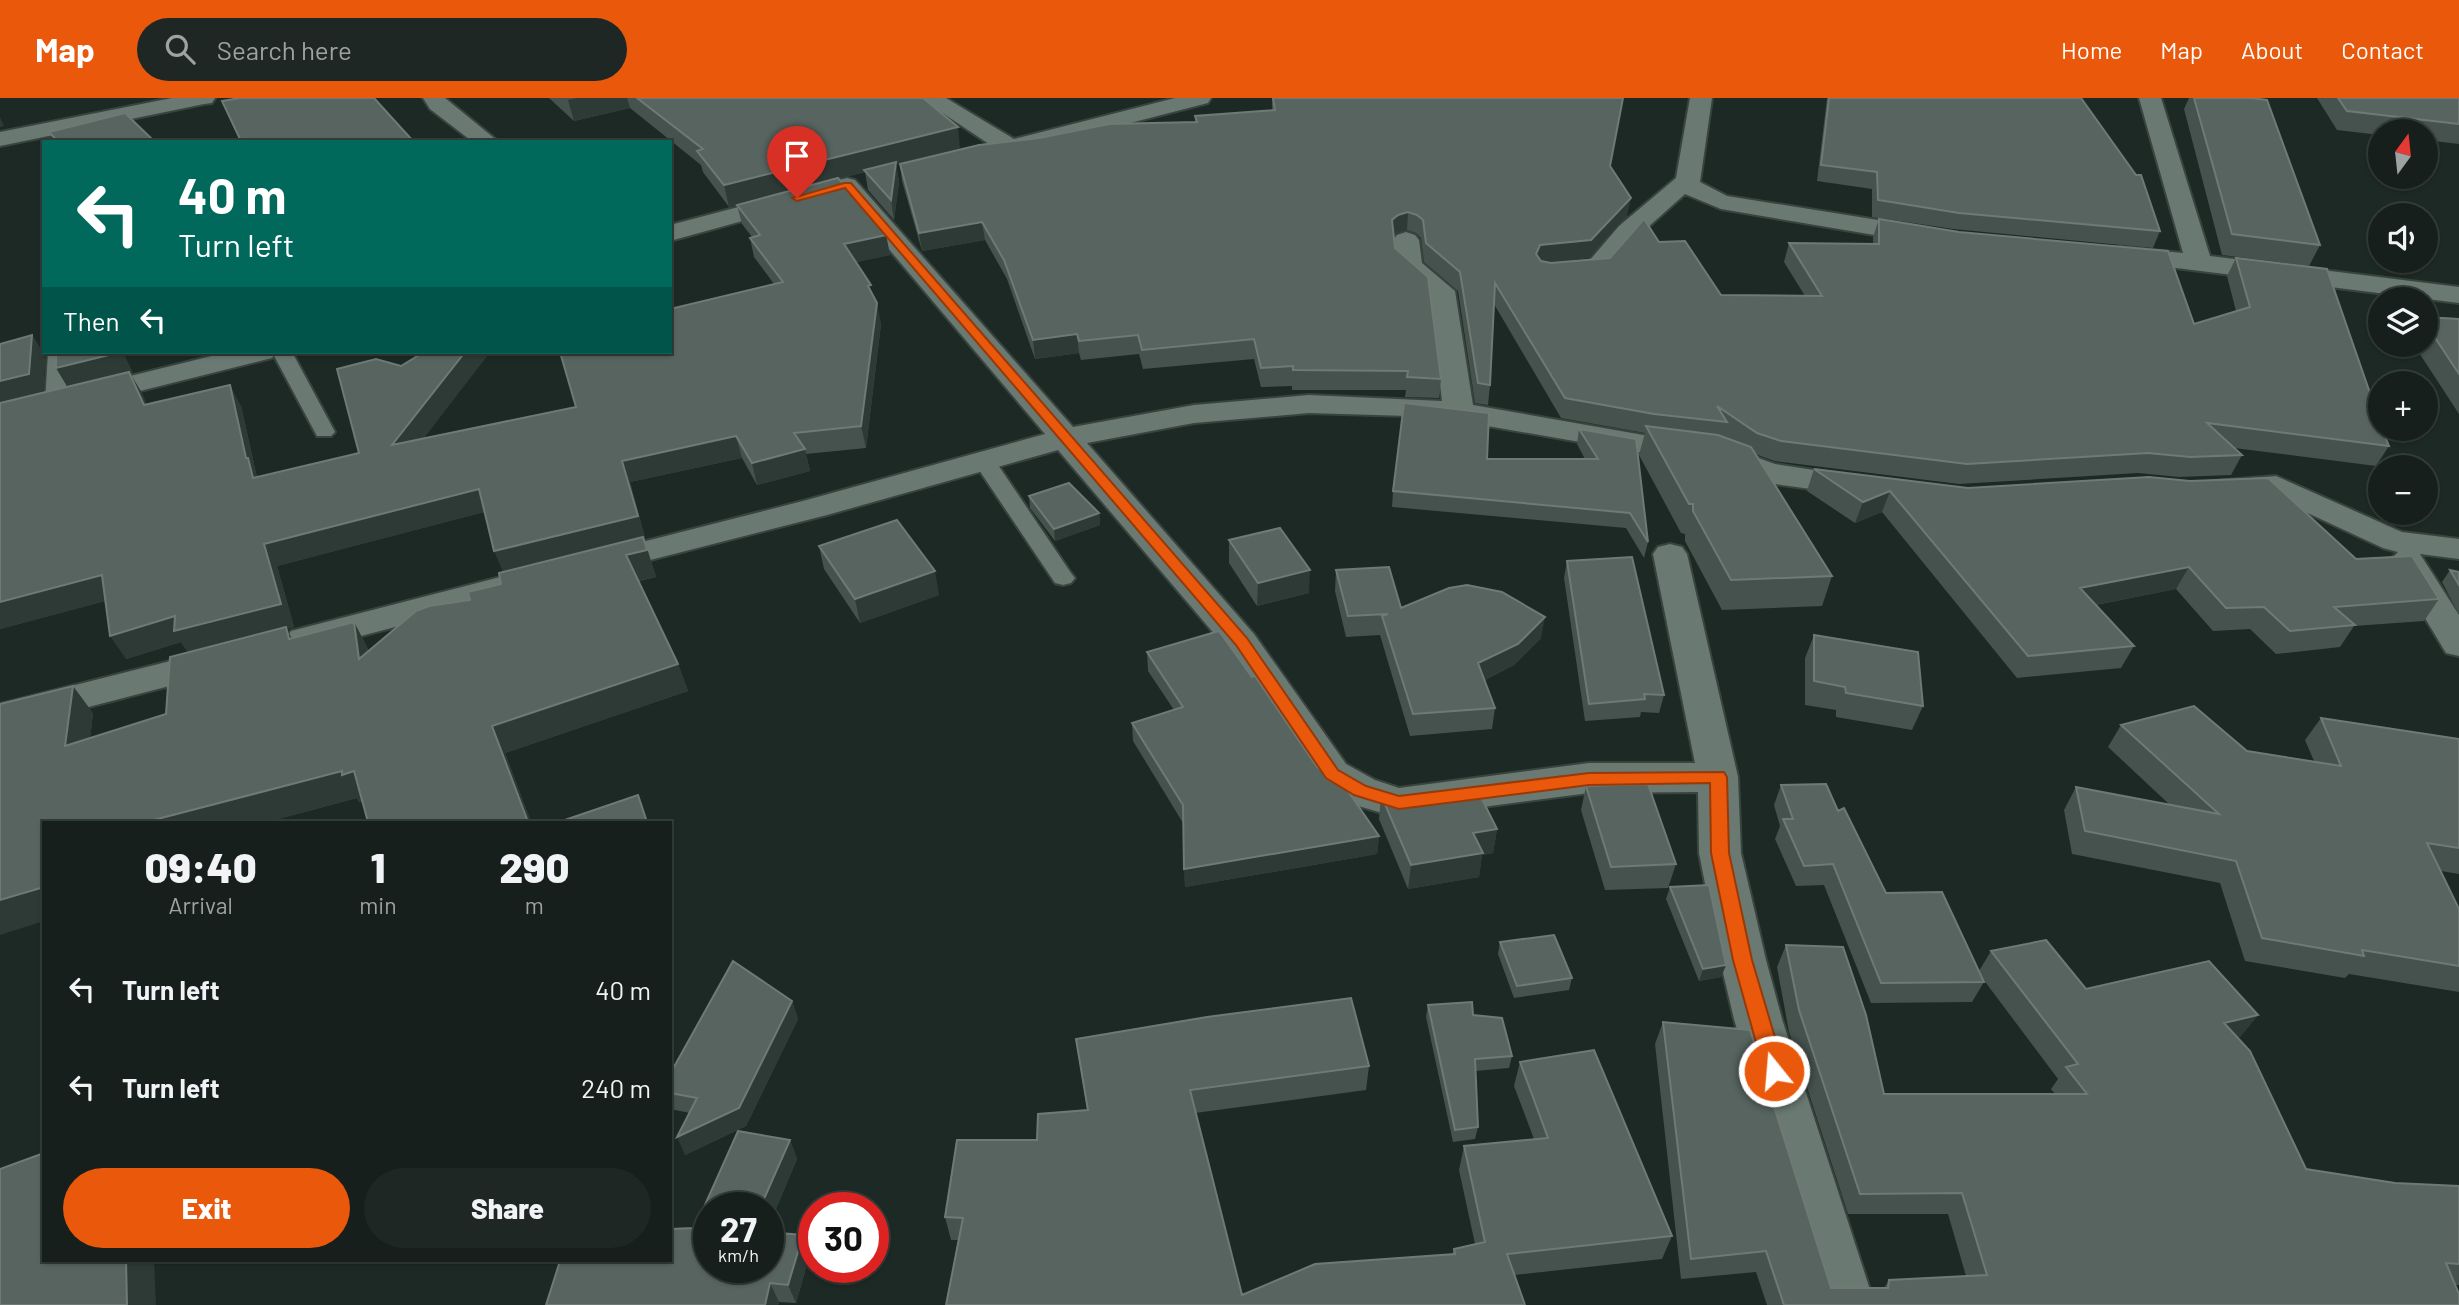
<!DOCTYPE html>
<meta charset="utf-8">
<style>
:root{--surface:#161f1b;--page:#1f2724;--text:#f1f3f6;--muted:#9ea2a3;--line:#353d3a;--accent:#ea580c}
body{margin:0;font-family:Barlow,sans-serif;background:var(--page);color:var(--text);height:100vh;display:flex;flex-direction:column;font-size:26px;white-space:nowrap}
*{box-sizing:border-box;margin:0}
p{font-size:23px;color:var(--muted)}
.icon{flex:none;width:38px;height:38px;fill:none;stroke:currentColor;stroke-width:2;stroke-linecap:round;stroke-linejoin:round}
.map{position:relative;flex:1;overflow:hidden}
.drawer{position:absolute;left:42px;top:723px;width:630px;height:441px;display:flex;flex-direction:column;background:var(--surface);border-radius:0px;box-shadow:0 2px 5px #0004,0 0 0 2px var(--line)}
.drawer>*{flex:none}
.guide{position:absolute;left:42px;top:42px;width:630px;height:214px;border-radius:0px;box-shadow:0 2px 5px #0004,0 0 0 2px var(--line);background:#00695c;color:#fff;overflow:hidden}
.needle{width:46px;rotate:15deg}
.buttons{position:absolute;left:2368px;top:21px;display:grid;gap:14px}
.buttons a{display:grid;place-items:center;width:70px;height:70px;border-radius:50%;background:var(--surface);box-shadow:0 2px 5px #0004,0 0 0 2px var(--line);font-size:35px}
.speed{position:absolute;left:693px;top:1094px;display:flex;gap:14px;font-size:35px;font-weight:700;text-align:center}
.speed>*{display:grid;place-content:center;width:91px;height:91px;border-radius:50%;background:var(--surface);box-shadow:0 2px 5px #0004,0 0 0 2px var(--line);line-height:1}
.speed small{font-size:18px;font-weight:400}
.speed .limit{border:10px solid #d22;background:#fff;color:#111}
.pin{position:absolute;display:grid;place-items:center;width:60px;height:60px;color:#fff;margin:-72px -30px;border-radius:50% 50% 50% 0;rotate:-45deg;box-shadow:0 0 7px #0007}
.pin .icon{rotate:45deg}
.me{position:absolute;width:77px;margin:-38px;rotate:343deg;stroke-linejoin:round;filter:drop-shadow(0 0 5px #0008)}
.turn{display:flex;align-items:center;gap:24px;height:147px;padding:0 21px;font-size:32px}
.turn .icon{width:91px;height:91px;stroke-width:2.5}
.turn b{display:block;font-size:49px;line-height:60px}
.then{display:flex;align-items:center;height:66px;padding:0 21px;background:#0003;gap:14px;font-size:26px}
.eta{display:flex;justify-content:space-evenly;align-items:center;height:119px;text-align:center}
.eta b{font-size:42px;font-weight:800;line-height:49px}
.cta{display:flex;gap:14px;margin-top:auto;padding:14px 21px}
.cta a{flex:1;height:80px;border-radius:42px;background:var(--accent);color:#fff;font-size:28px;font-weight:800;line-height:80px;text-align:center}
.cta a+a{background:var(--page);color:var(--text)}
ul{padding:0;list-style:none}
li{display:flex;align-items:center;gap:21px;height:98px;padding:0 21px}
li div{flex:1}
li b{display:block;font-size:26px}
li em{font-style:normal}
header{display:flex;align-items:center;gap:42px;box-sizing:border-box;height:98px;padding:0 35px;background:var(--accent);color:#fff}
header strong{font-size:33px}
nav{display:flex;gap:38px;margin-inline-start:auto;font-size:24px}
.search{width:490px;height:63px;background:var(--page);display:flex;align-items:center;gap:18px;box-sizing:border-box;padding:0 24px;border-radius:38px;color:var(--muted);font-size:26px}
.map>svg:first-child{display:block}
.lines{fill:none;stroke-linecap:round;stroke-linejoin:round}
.service-casing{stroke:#39443f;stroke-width:4}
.minor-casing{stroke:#39443f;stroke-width:4}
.service{fill:#6a7972;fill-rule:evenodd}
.minor{fill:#6a7972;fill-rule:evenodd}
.wall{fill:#46524d;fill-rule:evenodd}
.shaded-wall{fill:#2e3a35}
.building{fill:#57645f;stroke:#6f7a76;stroke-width:2}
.route{fill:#ea580c;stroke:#983908;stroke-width:2}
</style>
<header>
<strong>Map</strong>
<div class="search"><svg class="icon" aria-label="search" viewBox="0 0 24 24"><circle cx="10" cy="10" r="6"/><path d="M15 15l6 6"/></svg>Search here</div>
<nav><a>Home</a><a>Map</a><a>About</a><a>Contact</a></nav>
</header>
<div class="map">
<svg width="2459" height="1207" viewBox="0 0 2459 1207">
<rect width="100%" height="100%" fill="#1d2924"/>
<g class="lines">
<!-- service casing -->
<g class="service-casing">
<path id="service" d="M48,254h20l-3,51 -3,4h-14l-3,-4z
M272,254h20l43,80 -4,4h-14z
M984,357l8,1 79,117 4,5 -4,5 -8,2 -8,-2 -82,-122 3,-5z"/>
</g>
<!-- minor casing -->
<g class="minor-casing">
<path id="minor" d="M172,0h43l-3,5 -8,1 -204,42v-14z
M423,0h22l54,44h-26l-43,-33z
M920,0h26l68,41 161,-41h36l-3,5 -199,51 -8,-2z
M1690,0h22l-12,84 27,14 201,32 9,3 4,5 -4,5 -9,3 -207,-35 -36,-15 -48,43 -31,37 -49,4 -9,-2 -4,-6 4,-6 41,-3 30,-35 57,-48z
M2139,0h22l49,158 249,31v16l-348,-43 -4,-5 4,-5 9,-3 63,6z
M847,80l8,2 218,247 121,-22 115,-10 133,6 -13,-107 -33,-28 -3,-26 4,-5 9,-3 9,3 4,5 3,23 33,28 18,114 176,31 68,7 58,21 98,15 5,7 -5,7 -11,3 -94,-13 -57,-22 -62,-7 -190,-33 -51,-5 -99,-3 -115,10 -107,20 167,191 92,130 29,16 24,8 190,-25h106l-42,-209 5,-7 12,-3 12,3 5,7 51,223 3,76 25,107 16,59 93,286h-56l-85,-286 -14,-59 -21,-107 -1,-61 -109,1 -190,25 -54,-16 -27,-18 -90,-134 -170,-200 -231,65 -216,55 -12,4 -12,-4 -5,-7 5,-7 216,-55 242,-67 -206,-244 -4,-5 4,-5z
M791,95l9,2 3,5 -3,5 -130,36v-16z
M228,254h48l-4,6 -272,68v-18z
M2276,378l126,56 57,7v20l-39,-5 39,61v41l-13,-3 -56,-93 8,-8 -15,-4 -112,-52 -46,2 -11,-3 -5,-7 5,-7z
M520,474l12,3 6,8 -6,8 -228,60 -13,-4 -5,-8 5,-8z
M218,551l13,3 6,9 -6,9 -231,60v-26z"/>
</g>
<!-- service -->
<use href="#service" class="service"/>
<!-- minor -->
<use href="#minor" class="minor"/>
</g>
<!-- wall -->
<path class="wall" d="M549,0h374l37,50 -64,16 3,18 -5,38 -26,-30 -3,-18 -27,7 48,56 4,20 -34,7 17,33 8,29 -15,124 -60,6 4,17 -53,14 -15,-27 -112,24 15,56 -1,1 12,38 -17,4 39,83 10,27 -183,62 26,69h-163l-6,-21 -3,1 -2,-4 -90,24h-223l49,-109 -3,25 76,-24 22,-62 -7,-10 -55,17 -21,-58 -105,28v-285l32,-9 13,21 -2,37 90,-20h-3l17,32 94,1 15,67 2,4 101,-24 42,-87 23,-14h66l-67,86 153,-31 198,-123 -20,-27 -4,-19 2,-1 -10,-13 -5,-19 -8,2 -26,-35 -2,-7 -71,-57 -56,13zM484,414l19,60 -2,12 -132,67 -15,-29 -62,16 -6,-9 8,-2 -17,-61z
M1272,0h351l-13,68 17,50 -39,42 -40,4 3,1 59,-5 49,-16 62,53 84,1 -21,-34 5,-19h84v-6l6,-18 315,105 42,-13 -9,-35 9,-18 153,188 -13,20 -142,-18 8,7 -11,20 -52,2 -41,-4 -179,11 -184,-23 -20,-7 77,122 -10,30 -100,4 -37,-69v-7l-4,-1 -42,-78 6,-22 -84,-15 -67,-114 -4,81 -2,20 -13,-2 -17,-112 -34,-29 -3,-24 -5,-5 -9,-3 -11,3 -2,2 1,13 46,131 -2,19 -34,-1 1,-7h-114v-4l-31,1 -7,-28 -111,10 -4,-15 -58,6 -2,-7 -44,6 -28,-80 -22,-39 -63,11 -20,-70 -2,-17 295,-42v-6l77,-6z
M1827,0h254l79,133 -7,17 -200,-19 -81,-12v-28l-55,-8z
M2189,0h62l69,147 -11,21 -87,-11 -38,-146z
M2317,0h142v46l-33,-4v-9h-46v4l-43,-5z
M2426,219l33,2v95l-45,-69h12z
M1579,331l69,113 -4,16 -18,-30 -234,-21 1,-16 94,-32h98l-8,-15z
M1814,371l542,90 83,40 -15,22 -70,5 -14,21 -64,7 -26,-25 -37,2 -37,-42 -80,16 38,41 -13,22 -104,10 -135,-166 -27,11 -48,-32z
M1029,398l70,17 1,12 -45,16 -25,-33z
M1229,442l80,53 -52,13 -28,-43z
M819,448l120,49 -79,28 -36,-54z
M1567,463l97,134 -5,18 -18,-1 -1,5 -55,4 -21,-143z
M1336,472l65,38 140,30 -27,27 -29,15 10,28 -3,21 -82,7 -30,-101 -34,2 -11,-46z
M2450,472l9,2v42l-17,-32z
M1814,537l109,71 -11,24 -76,-13v-7l-31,-5v-47z
M1147,554l170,115 62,69 -2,18 -192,33 -2,-64 -50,-82 -1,-18 42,-13 -26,-39z
M2321,620l138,21v135l-18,-3 18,38v83l-110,-18 -4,4 -100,-17 -25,-78 -148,-29 -8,-44 12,-23 94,18 -62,-58 13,-22 126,26 67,10 -9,-21z
M1781,687l57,26 48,82 93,78 12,-20 95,38 172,26 -18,22h-3l69,132 89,14 64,3v99h-4l4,20h-692l-11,-33 -75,7 -26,-235 8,-22 168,266h53l5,-8 77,-4 -18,-62h-100l-59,-182 -12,-65 9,-22 98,149h171l-4,-5 7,-10 -75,-100 1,3 -12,20 -101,1 -47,-118 -28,1 -21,-47 5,-13 -6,-21z
M1586,688l90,78 -8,24 -63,2 -24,-80z
M1381,697l116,34 -4,24 -11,2 -3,22 -71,12 -29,-70z
M1670,789l56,78 -5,12 -22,4 -33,-82z
M1500,844l72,36 -3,12 -55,8 -16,-44z
M792,903l6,18 -52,107 -61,29 5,-42 -20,-4v-35z
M1428,907l45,10 39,41 -3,12 -34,3 3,56 -3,12 -22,3 -27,-125z
M1076,941l293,27 -3,24 -171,23 47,182 210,-41 2,-5 21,-5 -16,-74 5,-24 70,-7 -20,-53 6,-24 152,174 -10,23 -148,16 11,30h-579l12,-65h-7l-6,-23 92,-77 50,-30z
M738,1033l52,9 7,19 -29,69v-20h-59v59h59v-35l35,3 7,19 -14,49 -17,-1 -1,3h-232l14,-44 110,-1v-31l24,-1 2,-3z"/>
<!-- shaded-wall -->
<path class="shaded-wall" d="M577,0h50l3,10 -56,13 -6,-21z
M0,19l4,9 -4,1z
M958,29l2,21 -64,16 3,18 -5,38 -3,-20 -27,-30 1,2 -136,35 -5,-22z
M1631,100l-4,18 -39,42 -51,6 -1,-10 4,-9z
M1408,114l-1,18 -11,3 -5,5 1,-18 6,-5z
M982,124l3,18 -63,11 -3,-18z
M886,137l4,20 -42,9 -4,-20z
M877,205l4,21 -15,124 -5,-22z
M1077,236l2,19 -44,6 -2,-19z
M32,237l13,21 -2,39 -43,11v-25z
M121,254h2l10,21h-3l12,20 15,34 -89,-39 -12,-20z
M465,254h25l-88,115 -10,-22z
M230,287l11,21 15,67 4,7 -7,-2 -7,-20z
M736,338l6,22 -112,24 15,56 -1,1 12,38 -20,4 -132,-7 -10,-23 128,-90z
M805,351l5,22 -53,14 -5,-22z
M479,391l9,22 -211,55 17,61 -8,2 15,25h-112l-8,-12 -55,17 -16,-23 154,-92z
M1890,393l-8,21 -27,11 8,-21z
M1099,415l1,12 -45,16 -1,-12z
M2189,469l-13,22 -107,21 11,-22z
M1310,472l-1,23 -52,13 1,-23z
M935,473l4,24 -79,28 -5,-24z
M102,477l15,23 -117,31v-27z
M1545,519l-4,21 -27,27 -39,20 3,-22z
M354,524l14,27 6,37 -15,-27z
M678,566l10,27 -183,62 26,69h-3l-36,-96z
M73,588l20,27 -7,60 -21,-27z
M342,673h12l16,28 -11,3 -2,-4 -90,24h-121z
M1497,731l-4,24 -11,2 -3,22 -71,12 3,-24 62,-32z
M1379,738l-2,18 -192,33 -1,-18z
M44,789v34l-44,14v-35z
M1726,867l-5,12 -22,4 4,-12z
M792,903l6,18 -52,107 -61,29 -8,-18z
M2258,917l-18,22 -34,7 18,-21z
M790,1042l7,19 -29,69v-20h-8z
M803,1137l7,19 -14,49 -8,-18z
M126,1162h28l2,45h-29z
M770,1185l9,19 -1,3h-13z"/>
<!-- building -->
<path class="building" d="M240,0h134l40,44h-187l13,-3 -18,-38z
M637,0h286l35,29 -234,58 -27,-34 6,-2z
M1273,0h350l-13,68 21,32 -40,42 -51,5 -4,9 5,7 10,2 59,-5 34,-39 15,23 26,-1 36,54 101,1 -33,-53 90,1v-25l80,13 209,19 26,73 56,-17 -14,-49 91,11 53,153v7h2l7,17 -182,-23 35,32 -52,2 -42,-4 -181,11 -186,-23 -24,-8 -40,-27 10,16 -73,-8 -89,-16 -70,-115 -5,102 -12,-2 -18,-111 -34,-29 -3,-23 -6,-5 -9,-3 -10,3 -6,5 3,28 33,29 13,102 -34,-2 1,-6 -115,-1v-4l-32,2 -7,-29 -112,11 -4,-15 -59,6 -2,-7 -44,6 -29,-80 -22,-38 -63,11 -19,-69 79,-19 60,-7 70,-14 88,-2 -2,-6 80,-6z
M1829,0h252l55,77h5l19,56 -201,-18 -81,-13 -1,-28 -56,-7z
M2194,0h57l16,2 53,145 -88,-11z
M2338,0h121v26l-112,-13z
M125,15l30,29h-97l-9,-10z
M896,64l-5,38 -27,-30z
M838,80l48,57 -42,9 27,41 -3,1 9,17 -16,123 -67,7 11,16 -53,14 -16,-27 -114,25 16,55 -144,35 -15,-62 -215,55 17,60 -107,27 1,-15 -65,20 -8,-61 -102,27v-199l129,-31 15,33 86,-20 16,73h2l5,20 106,-25 -22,-84 39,-10 25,7 23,-14h41l-73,93 184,-38 -16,-55h110v-43l113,-27 -33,-44 10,-3 -23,-30z
M2426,219l33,2v55l-33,-50z
M32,237l-3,39 -29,7v-37z
M56,254h65l-65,16z
M1404,305l85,10 -2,46h111l-19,-30 57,10 12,103 -18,-29 -237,-22z
M1646,328l72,9 33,12 81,129 -101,4 -38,-69v-7h-4z
M1814,371l154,19 181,-11 41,4 78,-3 88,81 56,-3 27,43 -105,8 21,18 -65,6 -26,-24 -38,1 -37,-41 -109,21 54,58 -106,10 -138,-165 -27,11z
M1069,385l30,30 -45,16 -25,-33z
M897,422l38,51 -80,28 -36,-53z
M1280,430l30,42 -52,13 -29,-43z
M643,439l4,13 -21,5 52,109 -186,62 36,96h-160l-14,-51 -12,4v-4l-196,51h-102v65l-44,13v-196l73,-18 -8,60 101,-32 4,-57 116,-30 3,12 65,-17 5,37 57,-48 13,-5 41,-6 -2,-8 33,-8 -2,-11z
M1632,459l32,138 -20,-1 1,5 -56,5 -22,-143z
M1389,469l12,41 48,-20 18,-3 35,7 43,25 -27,27 -40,19 17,45 -82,6 -31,-98 6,-2 -40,2 -12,-46z
M2450,472l9,2v13z
M1219,533l33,46 3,-1 62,91 26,17 36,52 -195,33 -1,-64 -51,-82 51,-16 -36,-55z
M1814,537l104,17 5,54 -77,-13 -1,-6 -31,-6z
M2194,608l53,45 94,15 -20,-48 138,21v109l-32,-5 32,66v57l-97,-16 2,6 -102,-18 -26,-77 -151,-30 -9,-44 143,27 -98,-89z
M1648,686l28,80 -65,3 -25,-81z
M1826,686l12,27 6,-3 42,85 56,-1 42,90 -103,1 -48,-119 -29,2 -21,-47h10l-12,-34z
M1476,689l21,42 -24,4 10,20 -72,12 -30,-70 9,-2 12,4z
M638,697l9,27h-88z
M1709,787l17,80 -23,4 -33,-82z
M1554,837l18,43 -55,8 -17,-44z
M2046,842l40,49 123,-28 49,54 -34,8 26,28 56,118 89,14 64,3v78l-13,-1 13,31v11h-675l-18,-54 -75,8 -28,-237 87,8 81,258h57l1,-8 98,-5 -25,-82 -102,1 -61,-184 -13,-65 57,2 23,68 18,79h203l-21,-27 12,-3 -87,-113z
M733,863l59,40 -53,107 -62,29 20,-39 -27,-5v-19z
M1351,900l18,68 -179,24 52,205 73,-31 140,-10 -1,-5 31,-7 -21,-96 84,-8 -28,-76 74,-12 78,186 -165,18 18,51h-579l17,-87 -18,-1 12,-77h80l1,-26 50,-4 -12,-71 131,-22z
M1472,904l1,13 29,3 10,38 -37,3 3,68 -23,3 -27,-125z
M738,1033l52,9 -30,68h-51v59h59v-35l35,3 -15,50 -18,-2 -5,22h-219l14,-44 110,-1v-31l24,-1 2,-3z
M44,1055v107h82l1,45h-127v-136z"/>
<!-- route -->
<path class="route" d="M844,85h7l396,455 91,132 28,16 33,10 190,-23 135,-1 3,5 2,76 23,107 33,111 -3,6 -8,3 -7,-3 -3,-6 -31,-111 -22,-107 -1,-70 -121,2 -190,24 -45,-14 -28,-17 -90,-133 -391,-457 -48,13 -5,-3z"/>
</svg>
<div class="buttons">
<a><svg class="needle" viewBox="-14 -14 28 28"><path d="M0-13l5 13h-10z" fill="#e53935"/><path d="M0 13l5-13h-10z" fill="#9ea2a3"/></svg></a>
<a><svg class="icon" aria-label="sound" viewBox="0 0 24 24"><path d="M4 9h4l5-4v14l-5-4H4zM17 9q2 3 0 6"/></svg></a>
<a><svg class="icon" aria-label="layers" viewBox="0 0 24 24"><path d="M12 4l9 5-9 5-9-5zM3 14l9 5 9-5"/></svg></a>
<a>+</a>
<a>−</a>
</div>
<div class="speed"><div>27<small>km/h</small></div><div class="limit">30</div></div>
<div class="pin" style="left:797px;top:100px;background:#d93025"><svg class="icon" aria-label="arrive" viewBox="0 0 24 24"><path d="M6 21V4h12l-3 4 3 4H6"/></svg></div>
<svg class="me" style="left:1774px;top:973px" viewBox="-20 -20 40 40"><circle r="17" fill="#ea580c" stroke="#fff" stroke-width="3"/><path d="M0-11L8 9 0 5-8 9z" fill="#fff"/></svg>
<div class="guide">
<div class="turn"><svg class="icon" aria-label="left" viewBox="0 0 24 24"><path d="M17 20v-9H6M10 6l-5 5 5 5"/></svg><div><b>40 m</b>Turn left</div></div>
<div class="then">Then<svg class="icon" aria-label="left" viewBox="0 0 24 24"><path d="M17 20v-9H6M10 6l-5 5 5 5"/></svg></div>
</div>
<section class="drawer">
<div class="eta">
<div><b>09:40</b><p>Arrival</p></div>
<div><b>1</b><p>min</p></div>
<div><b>290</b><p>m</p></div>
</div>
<ul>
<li><svg class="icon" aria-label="left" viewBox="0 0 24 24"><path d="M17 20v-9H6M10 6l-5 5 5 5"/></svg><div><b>Turn left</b></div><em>40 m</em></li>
<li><svg class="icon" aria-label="left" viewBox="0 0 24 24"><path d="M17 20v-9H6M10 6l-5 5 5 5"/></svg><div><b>Turn left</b></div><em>240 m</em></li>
</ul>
<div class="cta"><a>Exit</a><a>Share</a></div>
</section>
</div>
